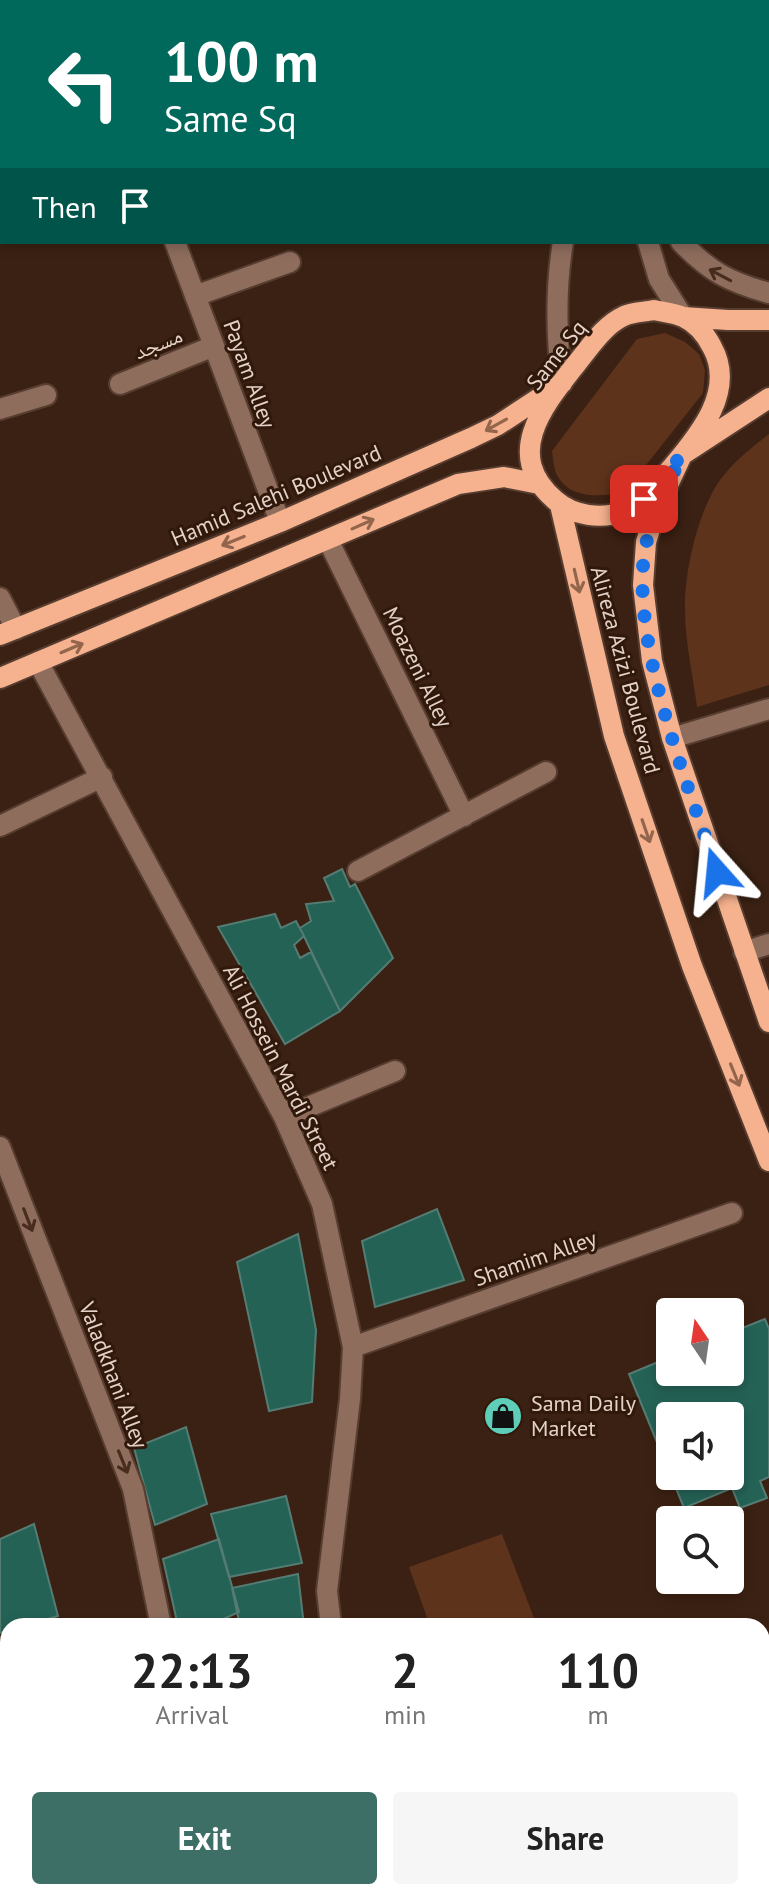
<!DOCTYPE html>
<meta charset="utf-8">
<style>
:root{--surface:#fff;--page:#f6f6f6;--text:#222;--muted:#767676;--accent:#3d6f66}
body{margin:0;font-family:"PT Sans","Noto Naskh Arabic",sans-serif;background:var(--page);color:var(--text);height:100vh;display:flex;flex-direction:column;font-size:30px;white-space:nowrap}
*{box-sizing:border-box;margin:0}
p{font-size:26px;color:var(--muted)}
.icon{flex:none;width:44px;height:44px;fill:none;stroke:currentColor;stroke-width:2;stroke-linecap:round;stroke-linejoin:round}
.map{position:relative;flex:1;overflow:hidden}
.side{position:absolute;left:0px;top:1618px;width:770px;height:282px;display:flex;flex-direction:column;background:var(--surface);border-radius:24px 24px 0 0;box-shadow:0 4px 12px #0003}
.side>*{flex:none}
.hud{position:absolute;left:0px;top:0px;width:770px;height:244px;box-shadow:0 4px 12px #0003;background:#00695c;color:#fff;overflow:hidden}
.needle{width:52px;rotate:347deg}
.tools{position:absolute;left:656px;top:1298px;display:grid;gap:16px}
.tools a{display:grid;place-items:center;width:88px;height:88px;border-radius:8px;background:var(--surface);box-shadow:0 4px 12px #0003;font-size:40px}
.pin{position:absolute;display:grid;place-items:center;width:68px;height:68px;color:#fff;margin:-34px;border-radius:16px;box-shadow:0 4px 12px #0006}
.me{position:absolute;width:88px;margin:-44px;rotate:342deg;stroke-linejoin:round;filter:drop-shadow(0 0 6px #0008)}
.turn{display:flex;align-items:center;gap:28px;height:168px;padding:0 32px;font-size:36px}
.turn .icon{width:104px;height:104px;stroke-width:2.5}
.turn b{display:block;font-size:56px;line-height:68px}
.then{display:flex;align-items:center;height:76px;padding:0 32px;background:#0003;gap:16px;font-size:30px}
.eta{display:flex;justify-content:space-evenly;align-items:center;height:136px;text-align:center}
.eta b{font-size:48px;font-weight:700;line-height:56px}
.button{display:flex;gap:16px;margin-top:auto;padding:16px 32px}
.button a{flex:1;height:92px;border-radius:8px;background:var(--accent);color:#fff;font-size:32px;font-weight:700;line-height:92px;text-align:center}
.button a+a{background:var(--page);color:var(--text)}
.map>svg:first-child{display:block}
.green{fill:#5e331c}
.building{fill:#256256;stroke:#557c73;stroke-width:2}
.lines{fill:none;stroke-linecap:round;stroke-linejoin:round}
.minor-casing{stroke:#563d30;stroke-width:24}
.major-casing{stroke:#563d30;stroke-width:24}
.minor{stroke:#8e6d5d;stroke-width:20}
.major{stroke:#f6b28e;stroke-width:20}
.oneway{stroke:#482d1f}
.oneway2{stroke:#93654c}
.route{stroke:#1a73e8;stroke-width:14;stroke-dasharray:0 25.2}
.labels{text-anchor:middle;stroke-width:6;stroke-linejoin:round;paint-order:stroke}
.street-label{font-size:22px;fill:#e4d2c9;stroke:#30180a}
.poi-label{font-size:22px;fill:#e4d2c9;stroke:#30180a;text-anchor:start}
</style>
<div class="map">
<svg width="769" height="1899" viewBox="0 0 769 1899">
<rect width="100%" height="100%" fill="#3b2113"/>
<!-- green -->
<path class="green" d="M665,333l20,9 14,12 6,16 -2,23 -79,100c-22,3 -52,7 -66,-16 -4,-6 -5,-19 -6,-26l85,-112z
M769,434v251l-72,22c-4,-32 -12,-65 -12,-97 -1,-38 13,-99 35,-130 13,-18 31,-32 49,-46z
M502,1534l35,92h-107l-21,-59z"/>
<!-- building -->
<path class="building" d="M342,869l8,18 5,-3 38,74 -53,53 -40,-83 11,-7 -5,-17 28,-3 -10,-23z
M275,914l6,14 15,-7 8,15 -10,9 6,13 11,-6 29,59 -55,33 -67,-117z
M437,1209l27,71 -89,27 -13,-66z
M298,1234l18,96 -4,72 -43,9 -32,-149z
M765,1319l4,10v148l-9,4 7,17 -27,10 -8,-20 -48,20 -13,-32h59v-60h-60v58l-41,-100 41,-17v15h60v-39z
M186,1427l21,77 -52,21 -21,-77z
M286,1496l16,67 -73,14 -18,-63z
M34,1524l24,92 -35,10h-15v4l-8,3v-94z
M219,1539l20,73 -31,14h-30l-15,-67z
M298,1574l6,52h-64l-8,-38z
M762,1821l7,16v62h-141l-3,-7h137z"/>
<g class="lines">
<!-- minor casing -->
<g class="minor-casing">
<path id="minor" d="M85,0v2
M505,0l1,2
M618,2l1,-2
M674,2l1,-2
M175,242l105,280
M648,242l11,37 24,38
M681,242c29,30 48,40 88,51
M195,296l95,-34
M562,383c-6,-48 -7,-93 1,-141
M120,384l94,-38
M0,409l46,-14
M328,540l136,276
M0,598l16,31
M38,662l246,455 38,87 31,143 -3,52 -23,192 4,35
M672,738l97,-29
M0,826l102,-49
M358,871l188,-99
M744,952l25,-8
M284,1117l111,-46
M0,1147l133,342 28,137
M353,1347l379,-134
M0,1736l8,39
M32,1892l2,7
M215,1892l1,7
M372,1892l1,7"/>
</g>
<!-- major casing -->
<g class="major-casing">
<path id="major" d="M654,310c9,2 21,3 29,7 13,6 23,18 29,30 24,43 -12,87 -39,119 -15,16 -28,37 -49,45 -22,9 -51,5 -69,-11 -53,-46 -11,-95 22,-137 13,-16 27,-38 47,-47 8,-4 21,-4 30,-6z
M683,317l45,3h41
M769,398l-87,57 -27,58 -9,29 -3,43 9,76 20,77 97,284
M560,505l54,231 78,230 77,195
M0,635l280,-113 191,-84 27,-13 64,-42
M0,678l458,-194 46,-7 35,7"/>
</g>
<!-- minor -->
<use href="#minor" class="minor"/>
<!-- major -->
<use href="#major" class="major"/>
</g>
<!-- one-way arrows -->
<defs><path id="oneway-shaft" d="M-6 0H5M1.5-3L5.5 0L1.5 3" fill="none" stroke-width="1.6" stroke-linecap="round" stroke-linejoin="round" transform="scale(2)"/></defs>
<g class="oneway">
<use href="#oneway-shaft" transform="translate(720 275) rotate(-152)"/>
<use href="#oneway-shaft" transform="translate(28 1220) rotate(69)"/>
<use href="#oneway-shaft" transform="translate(123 1462) rotate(68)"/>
</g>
<g class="oneway2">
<use href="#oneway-shaft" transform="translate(496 425) rotate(151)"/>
<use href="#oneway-shaft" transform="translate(363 524) rotate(-24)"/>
<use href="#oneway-shaft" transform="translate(233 541) rotate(158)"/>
<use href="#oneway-shaft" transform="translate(577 581) rotate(77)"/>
<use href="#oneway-shaft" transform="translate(72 648) rotate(-23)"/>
<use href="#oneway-shaft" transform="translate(646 831) rotate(71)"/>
<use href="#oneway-shaft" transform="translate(735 1075) rotate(68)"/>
</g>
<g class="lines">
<!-- route -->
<path class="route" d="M644,499l38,-44c-13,28 -28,55 -35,85 -22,90 41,244 70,332"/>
</g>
<!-- icons -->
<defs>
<g id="shop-disc" transform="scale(2)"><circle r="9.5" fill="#5eceb8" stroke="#30180a"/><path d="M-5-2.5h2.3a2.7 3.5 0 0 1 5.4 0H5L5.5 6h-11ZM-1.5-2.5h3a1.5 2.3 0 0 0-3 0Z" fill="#111"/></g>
</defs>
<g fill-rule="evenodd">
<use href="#shop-disc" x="503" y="1416"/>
</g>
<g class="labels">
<!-- street labels -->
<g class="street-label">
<text transform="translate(158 343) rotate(-22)" y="8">مسجد</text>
<text transform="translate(556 355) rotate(-52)" y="8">Same Sq</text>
<text transform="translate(250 374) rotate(70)" y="8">Payam Alley</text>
<text transform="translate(276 495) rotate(-23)" y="8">Hamid Salehi Boulevard</text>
<text transform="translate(418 667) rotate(64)" y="8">Moazeni Alley</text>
<text transform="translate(626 670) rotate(75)" y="8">Alireza Azizi Boulevard</text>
<text transform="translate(281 1067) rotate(63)" y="8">Ali Hossein Mardi Street</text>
<text transform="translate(535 1258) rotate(-19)" y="8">Shamim Alley</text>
<text transform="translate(114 1375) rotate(69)" y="8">Valadkhani Alley</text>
</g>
<!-- poi labels -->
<g class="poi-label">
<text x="531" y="1411">Sama Daily<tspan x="531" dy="25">Market</tspan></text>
</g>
</g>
</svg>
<div class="tools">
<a><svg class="needle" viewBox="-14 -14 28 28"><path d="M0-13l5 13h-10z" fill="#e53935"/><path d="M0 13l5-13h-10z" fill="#767676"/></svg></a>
<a><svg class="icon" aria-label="sound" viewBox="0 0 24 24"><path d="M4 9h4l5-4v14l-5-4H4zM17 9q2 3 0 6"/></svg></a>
<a><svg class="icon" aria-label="search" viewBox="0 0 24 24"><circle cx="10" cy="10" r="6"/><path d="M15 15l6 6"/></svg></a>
</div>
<div class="pin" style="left:644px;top:499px;background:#d93025"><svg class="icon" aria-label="arrive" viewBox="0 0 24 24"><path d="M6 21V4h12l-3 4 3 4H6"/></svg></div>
<svg class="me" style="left:717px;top:872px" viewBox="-20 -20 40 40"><path d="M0-17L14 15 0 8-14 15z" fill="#1a73e8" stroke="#fff" stroke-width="4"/></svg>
<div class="hud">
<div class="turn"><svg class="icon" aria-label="left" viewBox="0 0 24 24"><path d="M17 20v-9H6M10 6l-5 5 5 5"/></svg><div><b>100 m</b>Same Sq</div></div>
<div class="then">Then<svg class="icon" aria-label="arrive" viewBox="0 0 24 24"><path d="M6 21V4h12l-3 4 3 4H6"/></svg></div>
</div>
<section class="side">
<div class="eta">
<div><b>22:13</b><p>Arrival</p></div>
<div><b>2</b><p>min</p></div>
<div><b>110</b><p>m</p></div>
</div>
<div class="button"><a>Exit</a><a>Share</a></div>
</section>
</div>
